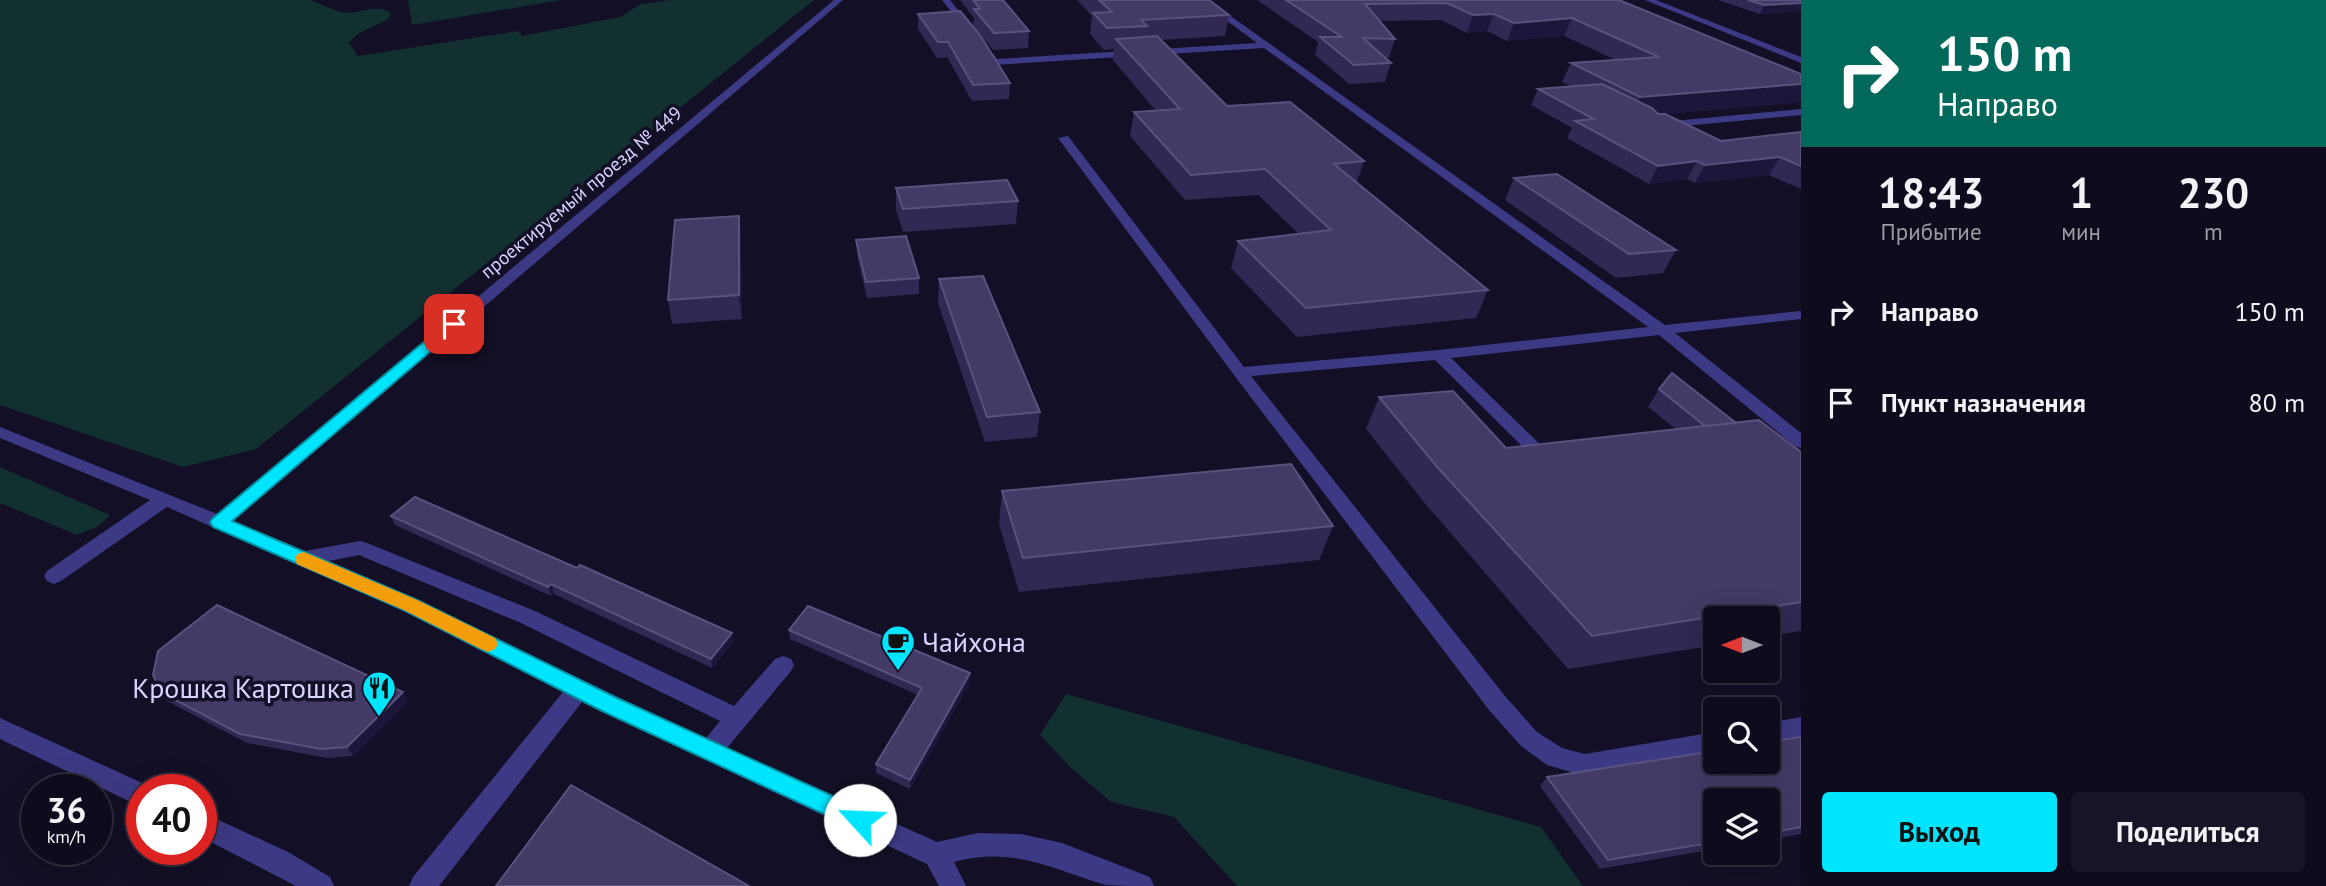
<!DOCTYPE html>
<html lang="ru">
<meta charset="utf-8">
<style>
:root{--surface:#0e0b1c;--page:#171425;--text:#f1f3f6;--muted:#9b9ba3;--line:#2e2b3b;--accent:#00e5ff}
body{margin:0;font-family:"PT Sans",sans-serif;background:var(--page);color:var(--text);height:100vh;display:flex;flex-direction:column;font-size:26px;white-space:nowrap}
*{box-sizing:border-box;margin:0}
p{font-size:23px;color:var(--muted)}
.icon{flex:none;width:38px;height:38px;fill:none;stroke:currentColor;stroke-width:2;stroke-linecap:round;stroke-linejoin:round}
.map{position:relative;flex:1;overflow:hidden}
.sheet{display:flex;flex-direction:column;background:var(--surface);width:525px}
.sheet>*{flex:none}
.top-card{background:#00695c;color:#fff;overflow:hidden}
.needle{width:46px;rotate:270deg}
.buttons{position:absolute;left:1703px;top:606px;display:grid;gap:14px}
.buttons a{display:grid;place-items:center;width:77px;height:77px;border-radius:7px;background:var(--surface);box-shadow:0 7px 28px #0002,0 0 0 2px var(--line);font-size:35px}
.speed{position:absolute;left:21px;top:774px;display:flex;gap:14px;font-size:35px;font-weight:700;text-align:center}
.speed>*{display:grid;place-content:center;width:91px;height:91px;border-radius:50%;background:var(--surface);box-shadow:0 7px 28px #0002,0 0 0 2px var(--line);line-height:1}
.speed small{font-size:18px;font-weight:400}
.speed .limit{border:10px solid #d22;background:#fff;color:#111}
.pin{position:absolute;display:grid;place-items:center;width:60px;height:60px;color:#fff;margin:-30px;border-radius:14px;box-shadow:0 4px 10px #0006}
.me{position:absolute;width:77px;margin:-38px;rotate:295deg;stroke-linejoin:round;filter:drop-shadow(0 0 5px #0008)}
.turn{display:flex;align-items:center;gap:24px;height:147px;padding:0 21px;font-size:32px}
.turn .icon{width:91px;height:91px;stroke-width:2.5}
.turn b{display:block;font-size:49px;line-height:60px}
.eta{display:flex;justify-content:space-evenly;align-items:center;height:119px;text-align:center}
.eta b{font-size:42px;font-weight:600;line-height:49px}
.cta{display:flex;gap:14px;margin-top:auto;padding:14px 21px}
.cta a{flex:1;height:80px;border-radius:7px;background:var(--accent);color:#111;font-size:28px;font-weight:600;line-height:80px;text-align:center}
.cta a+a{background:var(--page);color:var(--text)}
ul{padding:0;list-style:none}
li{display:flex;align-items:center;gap:21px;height:91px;padding:0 21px}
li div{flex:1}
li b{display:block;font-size:26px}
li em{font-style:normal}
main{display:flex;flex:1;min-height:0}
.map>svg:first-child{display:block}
.green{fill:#12302f}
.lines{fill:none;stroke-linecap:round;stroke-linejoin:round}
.minor{fill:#3d3a85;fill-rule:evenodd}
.wall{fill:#312854}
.shaded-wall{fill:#1d163a}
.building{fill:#433a66;stroke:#5a527e;stroke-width:2}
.route{fill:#00e5ff;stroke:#0095a6;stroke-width:2}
.slow{fill:#f59e0b}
.labels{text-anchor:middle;stroke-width:7;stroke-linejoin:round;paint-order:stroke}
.far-street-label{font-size:19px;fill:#d9d4ff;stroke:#130f26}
.near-poi-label{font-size:28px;fill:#d9d4ff;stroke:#130f26;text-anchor:start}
</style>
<main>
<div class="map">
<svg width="1801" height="886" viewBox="0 0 1801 886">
<rect width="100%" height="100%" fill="#130f26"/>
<!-- green -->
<path class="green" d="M0,0h309c10,3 23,10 32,12 17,4 33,-10 50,1l-4,7 -30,14 -8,9 9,13 160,-25 4,5 98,-19 21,-13 30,-4h143l-558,449 -73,18 -183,-62z
M408,0h153l-149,25z
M0,467l110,48 -11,11 -22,9 -77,-32z
M1066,694l475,133 42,59h-346l-63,-69 -63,-15 -41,-35 -30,-32z"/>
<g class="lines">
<!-- minor -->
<path class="minor" d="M834,0h9l-610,521 72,30 55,-10 7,2 168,68 199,95 41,-47 8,-3 8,3 3,6 -3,6 -64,77 210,94 41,-9 43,1 41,9 88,34 4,9c-14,0 -34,0 -48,-1 -55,-16 -91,-39 -152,-23l12,24h-27l-12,-22 -345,-162 -143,184h-30l4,-9 150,-185 -160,-81 -236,-104 -106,74 -7,3 -7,-3 -3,-5 3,-5 103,-71 -150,-62v-11l217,87zM359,555l162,68 199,98 -14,17c-127,-57 -249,-122 -377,-177z
M942,0h8l47,59 260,-16 -58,-43h9l457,325 136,-14v8l-126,14 126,100v15l-6,-2 -136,-111 -208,23 97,94 3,4 -3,4h-12l-101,-100 -184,16 254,320 32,36 25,16 23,6 130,-22v20l-130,24 -38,-11 -26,-19 -32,-36 -255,-335 -176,-237 10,-2 176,231 195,-17 209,-23 -384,-279 -270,17z
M1645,0h11l145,57v6z
M1801,109v6l-139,13 -5,-3 5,-3z
M1801,717v20l-33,6v-20z
M0,718l151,69 1,2h-10v17l-9,-3 -133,-64z
M201,812l87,40 42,25 4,9h-38l-95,-49z"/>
</g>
<!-- wall -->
<path class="wall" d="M960,0h43l26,31 -1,17 -35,2 -20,-25 1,-7z
M1077,0h132l20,15 -4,21 -65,4 67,66 137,55 -7,21 131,108 -12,28 -179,19 -66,-69 7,-27 61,-7 -41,-39 -73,5 -55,-64 4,-24 22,-1 -43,-51 1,-11 -10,1 -14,-16 2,-18z
M1257,0h362l182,74v28l-136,12 56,27 80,-9v57l-32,-14 -74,8 -8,-4 -38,5 -82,-46 5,-10 -41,-23 7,-16 33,-3 -9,-4 9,-19 45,-3 -52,-24 -57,5 -20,-10 -20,2 -26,-13 -62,1 16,18 -6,19 -4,-1 6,6 -6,19 -36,2 -34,-29 3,-13z
M1718,0h83v11l-41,3z
M918,14l92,69 -1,16 -37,2 -25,-44 -10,1 -19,-29z
M1514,178l162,72 -13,23 -47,5 -111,-78z
M896,188l122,13 -2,23 -113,8 -7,-22z
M739,216l2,22 1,81 -70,5 -4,-24z
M856,240l63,38v16l-52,4 -10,-42z
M939,279l101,133 -3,25 -52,5 -47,-139z
M1659,389l142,63v179l-33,5v-18h-53v27l-147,24 -145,-168 -57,-72 13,-32 127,51 170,-19 -28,-22z
M1002,491l331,35 -14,34 -300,32 -20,-68z
M391,516l186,52 156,74 -21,26 -158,-74 -3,2 -156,-71z
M789,630l181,43v10l-60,106 -34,-16v-9l42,-69 -128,-56z
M160,692h243l5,9 -55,55 -26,2 -80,-15 -80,-42z
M1801,737v97l-33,6v-40h-53v49l-115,20 -60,-83 7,-9z"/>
<!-- shaded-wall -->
<path class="shaded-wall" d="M1801,3v8l-41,3 4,-9z
M1494,14l-7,17 -20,2 6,-18z
M1572,18l-8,18 -57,5 7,-18z
M1801,84v18l-170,15 9,-20z
M1780,157l-11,18 -74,8 10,-18z
M1697,161l-10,18 -38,5 9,-18z
M739,216l2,22 1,81 -3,-24z
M551,584l3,10 -3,2 -3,-9z
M732,633l1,9 -21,26 -1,-9z
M970,673v10l-60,106v-9z
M403,692l5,9 -55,55 -6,-9z"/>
<!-- building -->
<path class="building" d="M973,0h30l26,31 -35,2 -20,-24h6z
M1099,0h110l20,15 -88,5 6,6 -40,2 -14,-15 19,-1z
M1286,0h333l182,74v10l-161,13 -69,-34 88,-6 -87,-39 -58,5 -20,-9 -21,1 -26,-12 -82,1 30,35 -32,-1 28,25 -37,2 -34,-28h22z
M1748,0h53v3l-37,2z
M960,11l20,24 30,48 -37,2 -25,-43h-10l-20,-28z
M1157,36l70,70 63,-4 74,59 -30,3 154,126 -182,18 -68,-67 93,-11 -66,-61 -74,6 -57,-63 46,-3 -64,-70z
M1602,84l50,24 6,6h7l56,27 80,-9v34l-21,-9 -75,8 -8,-4 -39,5 -83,-45 19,-2 -56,-30z
M1557,174l119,76 -47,4 -115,-76z
M1007,180l11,21 -115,8 -7,-21z
M739,216v79l-71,5 7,-80z
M906,236l13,42 -53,4 -10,-42z
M983,276l57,136 -53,5 -48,-138z
M1672,373l64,50 -31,3 -46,-37z
M1453,391l53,57 253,-28 42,32v150l-209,34 -153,-167 -60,-72z
M1291,464l42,62 -310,32 -21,-67z
M415,497l162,71 3,-3 152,68 -21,26 -160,-75 -3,3 -157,-71z
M217,605l186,87 -56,55 -26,2 -81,-15 -80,-42 -7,-17 5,-24z
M808,606l162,67 -60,107 -34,-16 46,-76 -133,-58z
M1801,737v90l-33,6v-33h-53v42l-107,18 -61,-83 168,-26v10h53v-19z
M571,785l178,101h-253z"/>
<!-- route -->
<path class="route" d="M454,320l7,4 -2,3 -227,194 185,79 200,98 251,114 4,8 -4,7 -8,4 -8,-4 -250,-116 -198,-101 -191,-83 -3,-5 3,-4 236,-197z"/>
<!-- slow -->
<path class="slow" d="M304,552l113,48 78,38 3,6 -3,5 -7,3 -7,-3 -77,-39 -107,-46 -2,-5 2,-5z"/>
<!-- icons -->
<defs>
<g id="cafe-pin" transform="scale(1.75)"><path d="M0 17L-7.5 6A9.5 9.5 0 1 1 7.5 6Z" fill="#00e5ff" stroke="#130f26"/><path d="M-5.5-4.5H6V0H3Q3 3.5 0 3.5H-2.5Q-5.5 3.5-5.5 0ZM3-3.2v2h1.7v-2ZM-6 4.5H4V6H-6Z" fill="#111"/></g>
<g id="restaurant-pin" transform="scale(1.75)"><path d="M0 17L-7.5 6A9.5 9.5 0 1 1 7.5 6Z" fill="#00e5ff" stroke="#130f26"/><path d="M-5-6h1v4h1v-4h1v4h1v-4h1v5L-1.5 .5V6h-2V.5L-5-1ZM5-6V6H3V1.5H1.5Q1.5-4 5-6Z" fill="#111"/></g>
</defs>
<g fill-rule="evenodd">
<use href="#cafe-pin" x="898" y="642"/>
<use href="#restaurant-pin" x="379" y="688"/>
</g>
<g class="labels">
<!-- far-street labels -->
<g class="far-street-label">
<text transform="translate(581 192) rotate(-40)" y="7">проектируемый проезд № 449</text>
</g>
<!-- near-poi labels -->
<g class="near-poi-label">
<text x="922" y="652">Чайхона</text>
<text x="354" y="698" text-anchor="end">Крошка Картошка</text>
</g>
</g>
</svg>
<div class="buttons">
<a><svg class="needle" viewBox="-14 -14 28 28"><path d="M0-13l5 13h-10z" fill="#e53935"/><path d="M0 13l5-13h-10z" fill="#9b9ba3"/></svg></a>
<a><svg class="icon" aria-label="search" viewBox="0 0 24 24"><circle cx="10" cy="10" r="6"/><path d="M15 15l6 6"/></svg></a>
<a><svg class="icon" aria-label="layers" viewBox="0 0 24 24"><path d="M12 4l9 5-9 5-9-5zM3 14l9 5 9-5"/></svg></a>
</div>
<div class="speed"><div>36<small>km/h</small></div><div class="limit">40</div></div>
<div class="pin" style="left:454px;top:324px;background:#d93025"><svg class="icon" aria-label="arrive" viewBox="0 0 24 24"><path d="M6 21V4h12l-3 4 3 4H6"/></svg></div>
<svg class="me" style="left:860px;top:820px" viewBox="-20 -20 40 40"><circle r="19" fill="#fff"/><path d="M0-13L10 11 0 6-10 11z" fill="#00e5ff"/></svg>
</div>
<section class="sheet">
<div class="top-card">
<div class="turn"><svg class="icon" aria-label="right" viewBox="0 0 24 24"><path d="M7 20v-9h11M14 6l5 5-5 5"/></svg><div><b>150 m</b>Направо</div></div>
</div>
<div class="eta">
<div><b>18:43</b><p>Прибытие</p></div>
<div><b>1</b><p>мин</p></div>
<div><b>230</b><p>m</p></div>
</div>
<ul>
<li><svg class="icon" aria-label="right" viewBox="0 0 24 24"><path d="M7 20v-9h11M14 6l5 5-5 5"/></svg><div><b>Направо</b></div><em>150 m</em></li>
<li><svg class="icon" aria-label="arrive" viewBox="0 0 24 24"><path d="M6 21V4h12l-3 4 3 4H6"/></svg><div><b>Пункт назначения</b></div><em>80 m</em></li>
</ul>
<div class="cta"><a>Выход</a><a>Поделиться</a></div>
</section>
</main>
